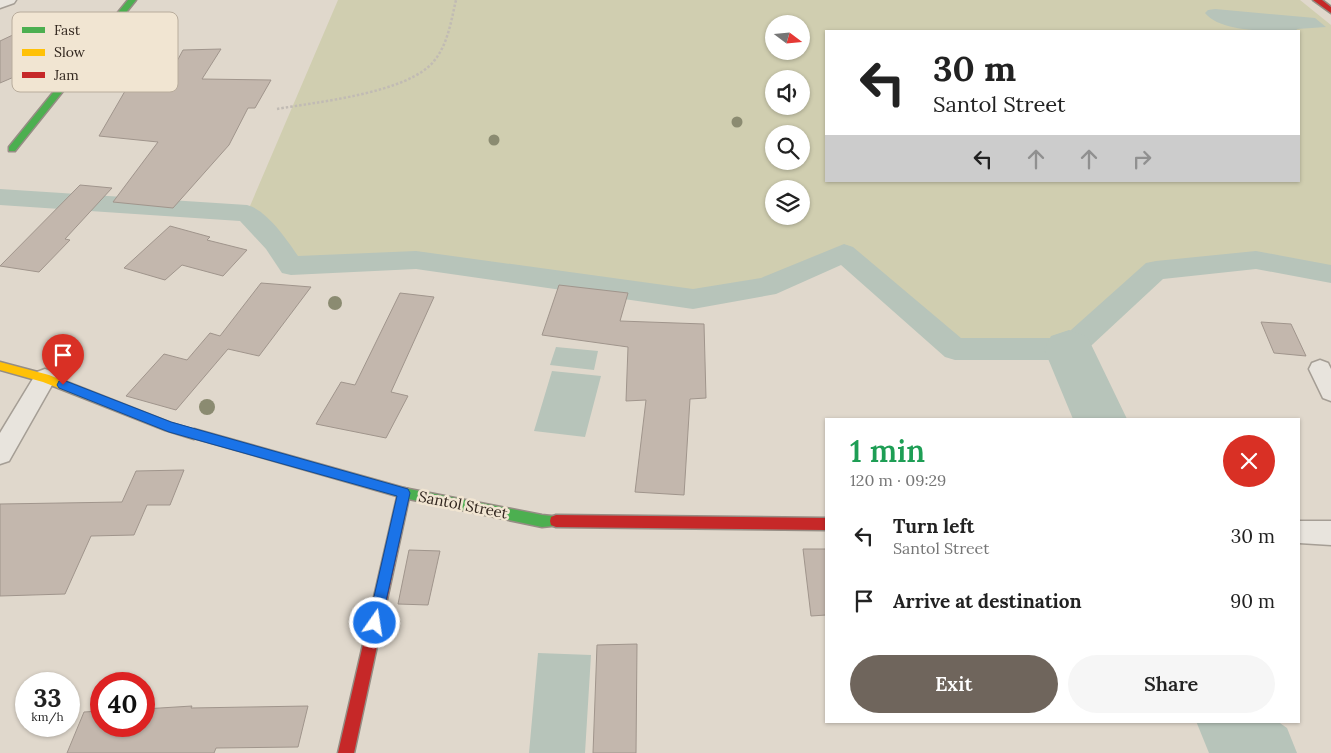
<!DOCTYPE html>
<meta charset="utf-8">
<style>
:root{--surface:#fff;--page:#f6f6f6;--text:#222;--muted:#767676;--accent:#6f655c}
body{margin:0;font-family:Lora,serif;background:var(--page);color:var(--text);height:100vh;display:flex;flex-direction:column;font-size:19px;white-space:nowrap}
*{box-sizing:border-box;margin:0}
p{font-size:16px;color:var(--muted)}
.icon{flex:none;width:28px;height:28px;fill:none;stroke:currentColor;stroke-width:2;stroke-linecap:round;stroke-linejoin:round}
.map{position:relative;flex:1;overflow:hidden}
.drawer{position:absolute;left:825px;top:418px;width:475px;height:305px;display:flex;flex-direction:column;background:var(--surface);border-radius:0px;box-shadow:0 1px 4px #0004}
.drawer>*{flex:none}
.top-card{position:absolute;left:825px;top:30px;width:475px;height:152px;border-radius:0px;box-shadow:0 1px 4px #0004;background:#fff;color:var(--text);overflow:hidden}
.needle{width:32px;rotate:106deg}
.tools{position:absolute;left:765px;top:15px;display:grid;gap:10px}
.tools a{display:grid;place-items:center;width:45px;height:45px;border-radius:50%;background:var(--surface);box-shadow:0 1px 4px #0004;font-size:25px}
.speed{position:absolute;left:15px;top:672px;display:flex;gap:10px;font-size:25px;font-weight:700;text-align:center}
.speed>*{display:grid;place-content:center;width:65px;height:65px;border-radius:50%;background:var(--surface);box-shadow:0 1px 4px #0004;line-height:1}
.speed small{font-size:12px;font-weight:400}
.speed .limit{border:8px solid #d22;background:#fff;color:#111}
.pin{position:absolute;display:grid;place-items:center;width:42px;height:42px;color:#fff;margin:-51px -21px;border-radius:50% 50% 50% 0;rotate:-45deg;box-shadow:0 0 5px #0007}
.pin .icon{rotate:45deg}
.me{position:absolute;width:55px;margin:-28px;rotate:13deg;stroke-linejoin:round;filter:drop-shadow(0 0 4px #0008)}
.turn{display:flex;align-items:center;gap:18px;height:105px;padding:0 25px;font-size:22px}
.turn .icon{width:65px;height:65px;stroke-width:2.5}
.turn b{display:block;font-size:35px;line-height:42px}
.lanes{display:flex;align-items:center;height:48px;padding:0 25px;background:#0003;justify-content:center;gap:25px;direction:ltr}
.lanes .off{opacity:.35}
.round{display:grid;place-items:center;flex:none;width:52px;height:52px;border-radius:26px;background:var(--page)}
.overview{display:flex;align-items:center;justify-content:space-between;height:85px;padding:0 25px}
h1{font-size:30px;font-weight:600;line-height:38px;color:#1e9e55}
.cta{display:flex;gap:10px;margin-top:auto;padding:10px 25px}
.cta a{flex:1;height:58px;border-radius:30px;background:var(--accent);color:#fff;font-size:20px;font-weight:600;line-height:58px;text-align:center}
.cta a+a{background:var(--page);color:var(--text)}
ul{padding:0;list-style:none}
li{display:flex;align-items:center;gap:15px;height:65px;padding:0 25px}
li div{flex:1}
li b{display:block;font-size:19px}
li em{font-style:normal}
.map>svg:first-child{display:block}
.green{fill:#d0ceb0;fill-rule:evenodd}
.water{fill:#b7c4ba}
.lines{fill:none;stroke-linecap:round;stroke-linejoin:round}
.canal{fill:#b7c4ba;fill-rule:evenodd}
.river{fill:#b7c4ba;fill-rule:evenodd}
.building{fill:#c3b7ad;stroke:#a0958c}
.street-casing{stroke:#a59e95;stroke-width:3}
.fast-casing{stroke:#958d84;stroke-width:3}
.slow-casing{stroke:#958d84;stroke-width:3}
.jam-casing{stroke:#958d84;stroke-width:3}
.path{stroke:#c1bbb4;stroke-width:2.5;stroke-dasharray:2.5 2;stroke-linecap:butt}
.street{fill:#e8e4dd;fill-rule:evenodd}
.fast{fill:#4caf50;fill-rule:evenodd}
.slow{fill:#ffc107;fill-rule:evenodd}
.jam{fill:#c62828;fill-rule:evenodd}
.tree{fill:#8b8b71}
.route{fill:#1a73e8;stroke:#114b97}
.labels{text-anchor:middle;stroke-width:5;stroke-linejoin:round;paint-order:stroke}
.street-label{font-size:15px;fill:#32271f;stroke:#f1e5d2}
.key{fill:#f1e5d2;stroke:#b8ac9c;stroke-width:1}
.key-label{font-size:14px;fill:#32271f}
</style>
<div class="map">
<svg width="1331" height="753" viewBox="0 0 1331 753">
<rect width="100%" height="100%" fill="#e0d8cc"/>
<!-- green -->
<path class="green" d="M338,0h962l31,25v249l-75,-14 -100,10 -87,79h-114l-111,-96 -78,34 -73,12 -277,-39 -125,6 -16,-23 -28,-30zM774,24h27v27h-27zM826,31h473v150h-473zM774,79h27v27h-27zM774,134h27v27h-27zM774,189h27v27h-27z"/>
<!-- water -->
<path class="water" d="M1215,9l100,9 11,9 -29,2 -1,2c-24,0 -75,2 -91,-18l3,-3z
M556,347l42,4 -4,19 -44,-5z
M552,371l49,5 -16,61 -51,-6z
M538,653l53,2 -6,98h-56z"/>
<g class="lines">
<!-- canal -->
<path class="canal" d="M0,189l247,16c20,5 40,35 51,51l118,-5 277,38 68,-11 83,-34 9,3 108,91h101l84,-75 10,-2 100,-10 75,14v18l-75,-14 -93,10 -84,78 -10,3h-114l-10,-3 -104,-92 -65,29 -83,15 -277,-40 -125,6 -9,-2 -16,-24 -26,-28 -240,-16z"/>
<!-- river -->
<path class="river" d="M1069,330l18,6 40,83h-54l-29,-70 7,-13z
M1196,721h81l10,7 10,25h-88z"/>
</g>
<!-- building -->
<path class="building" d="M17,33l39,26 -56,24v-42z
M221,49l-19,30 69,1 -16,28h-7l-19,37 -56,63 -60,-6 45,-60 -59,-6 33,-57h3l10,-15 31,-1 7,-13z
M80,185l32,3 -47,51 5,1 -31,32 -39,-6z
M170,226l40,11 -3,3 40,10 -24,26 -41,-11 -17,15 -41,-12z
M261,283l50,4 -52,69 -31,-7 -52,61 -50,-14 38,-42 23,6 23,-27 10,3z
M559,285l69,8 -8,28 84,3 2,74 -16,1 -6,96 -49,-3 11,-92 -20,1 2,-54 -86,-12z
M400,293l34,4 -43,95 17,4 -22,42 -70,-14 25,-42 14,3z
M1261,322l30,2 15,32 -32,-3z
M184,470l-14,35h-23l-13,30 -43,1 -26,58 -65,2v-92l122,-2 14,-31z
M803,549h23v66l-15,1z
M409,550l31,1 -12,54 -30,-1z
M637,644l-1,109h-43l4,-108z
M192,706l-1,2 117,-2 -10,41 -82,1 -2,5h-147l17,-41 17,-1v15h43v-17z"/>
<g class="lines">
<!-- street casing -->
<g class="street-casing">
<path id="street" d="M0,0h16l-2,3 -14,5z
M1320,360l8,3 3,6v32l-8,-3 -14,-29 3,-6z
M45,369l8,3 3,6 -47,83 -9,3v-31l37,-61z
M1299,521h32v24l-32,-2z"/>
</g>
<!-- fast casing -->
<g class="fast-casing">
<path id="fast" d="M128,0h8l-121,151h-6v-4z
M194,429l210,59 138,27 19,2 1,4 -1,4 -19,2 -138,-29 -214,-61 -2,-3 2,-3z"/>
</g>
<!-- slow casing -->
<g class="slow-casing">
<path id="slow" d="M0,362l49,13 122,48 27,8 2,3 -2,3 -4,2 -29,-9 -122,-48 -43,-12z"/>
</g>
<!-- jam casing -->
<g class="jam-casing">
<path id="jam" d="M1313,0h9l9,7v6z
M404,488l4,1 2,4 -56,260h-16l60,-260 2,-4z
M556,515l270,3v12l-270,-3 -5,-2 -1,-4 1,-4z"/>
</g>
<!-- path -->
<path class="path" d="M277,109c39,-7 132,-16 157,-48 14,-17 17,-40 22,-61"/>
<!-- street -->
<use href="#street" class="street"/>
<!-- fast -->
<use href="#fast" class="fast"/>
<!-- slow -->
<use href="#slow" class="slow"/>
<!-- jam -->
<use href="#jam" class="jam"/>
</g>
<!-- trees -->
<g class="tree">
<circle cx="737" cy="122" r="5.5"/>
<circle cx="494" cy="140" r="5.5"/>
<circle cx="335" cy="303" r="7"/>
<circle cx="207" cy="407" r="8"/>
</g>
<!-- route -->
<path class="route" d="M63,380l108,42 237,67 2,4 -30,135 -5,2 -5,-2 -2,-5 29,-127 -228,-64 -110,-44 -2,-3 2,-4z"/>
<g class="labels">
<!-- street labels -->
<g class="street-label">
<text transform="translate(463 505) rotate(11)" y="5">Santol Street</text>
</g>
</g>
<!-- legend -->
<rect x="12" y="12" width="166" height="80" rx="8" class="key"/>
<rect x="22" y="27" width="23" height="6" fill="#4caf50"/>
<rect x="22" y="49" width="23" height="7" fill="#ffc107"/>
<rect x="22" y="72" width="23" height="6" fill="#c62828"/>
<g class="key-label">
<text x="54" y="35">Fast</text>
<text x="54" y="57">Slow</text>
<text x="54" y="80">Jam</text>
</g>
</svg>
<div class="tools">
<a><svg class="needle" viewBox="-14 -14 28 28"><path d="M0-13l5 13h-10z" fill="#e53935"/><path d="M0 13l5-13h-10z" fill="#767676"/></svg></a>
<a><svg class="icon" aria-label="sound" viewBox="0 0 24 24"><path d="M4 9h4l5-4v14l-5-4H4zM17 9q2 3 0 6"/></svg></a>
<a><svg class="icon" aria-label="search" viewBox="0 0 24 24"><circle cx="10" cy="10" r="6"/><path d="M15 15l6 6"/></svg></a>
<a><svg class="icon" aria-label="layers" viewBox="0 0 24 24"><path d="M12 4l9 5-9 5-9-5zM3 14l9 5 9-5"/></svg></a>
</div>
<div class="speed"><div>33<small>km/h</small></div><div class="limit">40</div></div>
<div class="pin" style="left:63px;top:385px;background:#d93025"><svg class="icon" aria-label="arrive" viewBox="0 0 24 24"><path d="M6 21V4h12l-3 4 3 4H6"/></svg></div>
<svg class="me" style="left:375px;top:623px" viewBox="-20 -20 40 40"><circle r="17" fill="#1a73e8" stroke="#fff" stroke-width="3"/><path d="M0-11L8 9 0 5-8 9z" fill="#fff"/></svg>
<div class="top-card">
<div class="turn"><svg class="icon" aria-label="left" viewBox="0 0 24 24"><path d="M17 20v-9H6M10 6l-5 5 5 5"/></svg><div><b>30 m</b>Santol Street</div></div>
<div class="lanes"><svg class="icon" aria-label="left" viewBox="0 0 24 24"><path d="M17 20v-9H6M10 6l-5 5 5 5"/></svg><svg class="icon off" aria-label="ahead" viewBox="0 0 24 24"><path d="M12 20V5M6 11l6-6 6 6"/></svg><svg class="icon off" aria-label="ahead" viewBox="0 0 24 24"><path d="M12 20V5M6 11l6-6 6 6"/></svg><svg class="icon off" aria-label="right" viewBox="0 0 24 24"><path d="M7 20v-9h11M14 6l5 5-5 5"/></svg></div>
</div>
<section class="drawer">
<div class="overview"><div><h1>1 min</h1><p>120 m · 09:29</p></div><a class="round" style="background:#d93025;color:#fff"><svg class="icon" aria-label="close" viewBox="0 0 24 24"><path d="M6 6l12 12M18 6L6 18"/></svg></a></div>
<ul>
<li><svg class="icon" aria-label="left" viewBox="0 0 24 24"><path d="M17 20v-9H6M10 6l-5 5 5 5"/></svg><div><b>Turn left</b><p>Santol Street</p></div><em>30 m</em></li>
<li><svg class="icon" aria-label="arrive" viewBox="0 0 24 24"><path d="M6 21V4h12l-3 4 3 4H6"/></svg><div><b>Arrive at destination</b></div><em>90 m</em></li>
</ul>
<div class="cta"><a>Exit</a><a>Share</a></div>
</section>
</div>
